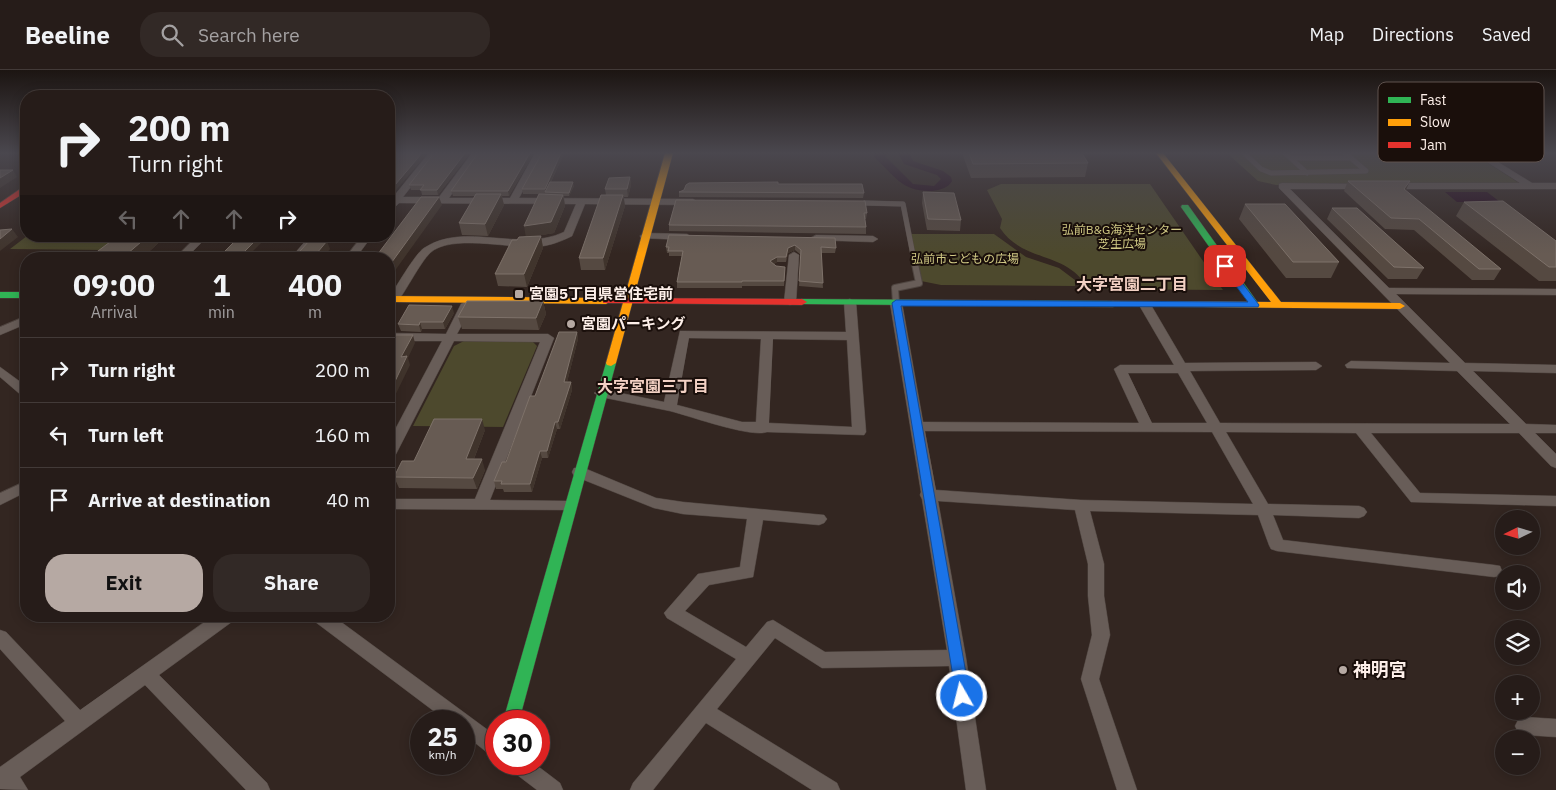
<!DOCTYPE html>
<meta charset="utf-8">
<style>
:root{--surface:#261c19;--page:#322926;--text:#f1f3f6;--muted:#a4a1a2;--line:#423a38;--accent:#b6a9a3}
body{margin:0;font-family:"IBM Plex Sans","Noto Sans JP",sans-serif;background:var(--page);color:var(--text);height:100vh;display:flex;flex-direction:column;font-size:19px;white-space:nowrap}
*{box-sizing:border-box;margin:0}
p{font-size:16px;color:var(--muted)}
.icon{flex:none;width:28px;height:28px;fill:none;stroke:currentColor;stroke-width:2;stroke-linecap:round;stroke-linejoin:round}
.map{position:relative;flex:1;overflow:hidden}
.drawer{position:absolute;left:20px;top:182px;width:375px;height:370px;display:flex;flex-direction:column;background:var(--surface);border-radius:20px;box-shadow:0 2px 12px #0003,0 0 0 1px var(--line)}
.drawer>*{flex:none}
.guide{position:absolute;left:20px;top:20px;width:375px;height:152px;border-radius:20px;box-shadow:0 2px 12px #0003,0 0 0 1px var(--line);background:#261c19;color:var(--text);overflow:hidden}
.needle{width:32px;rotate:265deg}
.fabs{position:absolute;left:1495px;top:440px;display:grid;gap:10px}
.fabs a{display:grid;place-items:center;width:45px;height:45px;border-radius:50%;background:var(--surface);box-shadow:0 2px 12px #0003,0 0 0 1px var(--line);font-size:25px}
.speed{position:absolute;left:410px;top:640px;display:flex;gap:10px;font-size:25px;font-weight:700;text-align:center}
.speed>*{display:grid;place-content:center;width:65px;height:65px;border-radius:50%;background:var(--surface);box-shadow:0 2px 12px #0003,0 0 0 1px var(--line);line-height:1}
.speed small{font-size:12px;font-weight:400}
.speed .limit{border:8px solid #d22;background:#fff;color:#111}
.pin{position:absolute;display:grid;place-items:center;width:42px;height:42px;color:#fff;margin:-21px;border-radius:10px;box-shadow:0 2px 8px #0006}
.me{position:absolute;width:55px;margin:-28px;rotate:352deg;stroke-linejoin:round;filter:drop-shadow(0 0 4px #0008)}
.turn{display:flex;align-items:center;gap:18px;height:105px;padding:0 25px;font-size:22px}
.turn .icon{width:65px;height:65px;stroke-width:2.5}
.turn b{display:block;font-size:35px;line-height:42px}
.lanes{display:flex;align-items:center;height:48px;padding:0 25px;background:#0003;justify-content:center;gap:25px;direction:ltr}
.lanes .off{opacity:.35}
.eta{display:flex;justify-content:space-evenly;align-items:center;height:85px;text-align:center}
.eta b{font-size:30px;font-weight:800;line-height:35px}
.button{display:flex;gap:10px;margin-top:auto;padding:10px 25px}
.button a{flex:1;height:58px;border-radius:20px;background:var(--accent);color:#111;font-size:20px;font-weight:800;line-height:58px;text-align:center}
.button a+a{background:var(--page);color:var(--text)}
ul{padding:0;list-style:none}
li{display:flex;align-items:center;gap:15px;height:65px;padding:0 25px;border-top:1px solid var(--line)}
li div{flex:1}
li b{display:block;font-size:19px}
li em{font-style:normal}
header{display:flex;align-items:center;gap:30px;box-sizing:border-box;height:70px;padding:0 25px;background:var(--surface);border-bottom:1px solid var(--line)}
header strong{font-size:24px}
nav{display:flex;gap:28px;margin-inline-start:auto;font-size:18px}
.search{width:350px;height:45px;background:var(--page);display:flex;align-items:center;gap:12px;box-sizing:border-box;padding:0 18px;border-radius:20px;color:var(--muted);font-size:19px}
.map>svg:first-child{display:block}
.green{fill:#4d492d}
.water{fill:#24091c}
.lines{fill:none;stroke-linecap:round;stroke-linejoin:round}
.lane-far1-casing{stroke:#4f4540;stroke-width:5.5}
.lane-casing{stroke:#4f4540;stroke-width:8}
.street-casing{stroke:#4f4540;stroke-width:1}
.fast-casing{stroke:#4f4540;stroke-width:1}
.slow-casing{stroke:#4f4540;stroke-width:1}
.jam-casing{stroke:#4f4540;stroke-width:1}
.lane-far1{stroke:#685d58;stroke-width:5}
.lane{stroke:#685d58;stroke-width:6}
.street{fill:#685d58;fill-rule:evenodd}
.fast{fill:#30b455;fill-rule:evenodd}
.slow{fill:#ff9f0a;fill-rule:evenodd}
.jam{fill:#e5322d;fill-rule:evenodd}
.wall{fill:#554941}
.shaded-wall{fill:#40342c}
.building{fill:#675b53;stroke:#7e726a}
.route{fill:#1a73e8;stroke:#114b97}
.poi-dot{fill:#b6a9a3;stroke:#1a0f0b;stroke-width:2}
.labels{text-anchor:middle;stroke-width:4;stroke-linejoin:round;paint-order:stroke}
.far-park-label{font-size:12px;fill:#d1ca85;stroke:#1a0f0b}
.poi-label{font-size:15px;font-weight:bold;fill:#fdefe9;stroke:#1a0f0b;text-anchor:start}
.neighbourhood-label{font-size:16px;font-weight:bold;fill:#f3d1c4;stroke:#1a0f0b}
.near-poi-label{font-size:18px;font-weight:bold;fill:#fdefe9;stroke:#1a0f0b;text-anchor:start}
.key{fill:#1a0f0b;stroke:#5e524e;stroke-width:1}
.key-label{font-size:14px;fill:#fdefe9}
</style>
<header>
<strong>Beeline</strong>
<div class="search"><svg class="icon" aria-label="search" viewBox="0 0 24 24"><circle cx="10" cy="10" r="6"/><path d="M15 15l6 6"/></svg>Search here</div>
<nav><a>Map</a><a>Directions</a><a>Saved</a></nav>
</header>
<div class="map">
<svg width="1556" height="720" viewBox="0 0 1556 720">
<rect width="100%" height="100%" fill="#332621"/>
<!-- green -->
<path class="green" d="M1227,83h245l47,30 -243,2 -18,-4z
M1001,114h149l73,106 -135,-1c-21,-39 -64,-25 -88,-61l2,-9 -15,-29z
M908,164h86l32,23 33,11 16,12v6l-134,-1 -25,-5z
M27,166h98l-18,14 -97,-1z
M464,271l69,1 4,4 -34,81 -90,-1 41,-80z"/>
<!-- water -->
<path class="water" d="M875,83h15l-5,3 28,28 21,2 7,-7 -4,-4 -33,-11 -6,-11h-4h15l4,8 30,10 8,6 1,4c-4,7 -12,9 -20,10 -30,1 -37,-15 -58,-34z
M1445,122h42l13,10h-43z"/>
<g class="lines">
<!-- lane-far1 casing -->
<g class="lane-far1-casing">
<path id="lane-far1" d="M1244,83l17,16 10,4 95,-2 -21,-18
M1285,83l22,20
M1291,88h60
M865,133l38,1 12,61
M293,189l20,-23"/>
</g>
<!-- lane casing -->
<g class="lane-casing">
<path id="lane" d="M896,233l-1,-15 24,-5 -4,-19"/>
</g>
<!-- street casing -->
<g class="street-casing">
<path id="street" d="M429,83h8l-34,44h36l33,-44h8l-31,45h61l25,-45h8l-24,45 174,1 5,3 -5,3 -108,-1 -13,32c-12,6 -23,10 -37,11 -27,1 -85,-13 -105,6 -10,10 -23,36 -32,48l-4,1 -5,-4c7,-11 26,-44 35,-50 41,-27 96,5 140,-16l12,-28 -177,-1 -4,4h-6v-10h4z
M1473,83h10l49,30h24v6h-165l-5,-3 5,-3h129z
M1282,113l85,1v4l-3,1h-74l99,99 167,1v6l-160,-1 69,69 91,2v8l-83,-2 53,53 30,1v8h-21l21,21v14l-5,-2 -32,-33h-148l49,60 136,3v10l-145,-4 -55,-69 -130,-1 42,72 91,2 5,2 3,4 -3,4 -5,2 -86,-3 10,25 211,25 6,1 2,5 -2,5 -6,1 -217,-26 -6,-2 -2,-4 -11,-30 -168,-4 14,53v32l6,39 -11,44 38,111h-20l-36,-111 11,-44 -4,-39v-32l-13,-54 -137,-9 28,157 20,132h-20l-17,-124 -127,2 -47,-30 -58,71 120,74 3,7h-28l-106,-67 -53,67h-23l3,-7 103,-124 -69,-41 -3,-5 34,-39 42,-7 7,-48 -64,-5 -29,-6 -80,-32 -2,-4 2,-4h10l72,30 27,4 141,13 3,4 -3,4 -5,2 -56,-5 -10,57 -44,8 -24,26 61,36 21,-25 6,-2 52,32 122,-2 -25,-151 -2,-4 1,-3 -31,-189 2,-2 4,-1 6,3 21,119 216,1 -25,-54 6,-4h54l-35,-60 6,-3 6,3 34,58 131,-1 6,4 -6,4 -126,1 30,52 290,1 -53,-53 -110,-3 -2,-3 6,-4 99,2 -171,-175v-4zM1128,303h50l29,50h-55zM925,361l287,1 41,72 -172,-4 -145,-10z
M645,163l42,1 5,3 -5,3 -46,-2 -1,-2z
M816,165l57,1 5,3 -5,3 -61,-2 -1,-2z
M197,166h11l-23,23h-11z
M362,166h10l-17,23h-11z
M794,182l5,3 -3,47 -6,3 -6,-3 5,-47z
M850,229l6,3 10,130 -2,3 -97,-3c-16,6 -77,-16 -97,-21 -23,-5 -46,-9 -69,-14l-7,-4 7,-4 63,13 16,-71 166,1 -2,-30zM689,268l72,1 -5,83h-14l-65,-17zM773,269l74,1 5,87 -83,-4z
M467,231l6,3 -16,30h91l6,4 -64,162 79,1 5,1 3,4 -3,4 -185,-1v-10h86l65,-157 -86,-1 -58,113 -2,3 -5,2v-18l53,-100h-53v-8l57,1 15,-30z
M26,246v8l-26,11v-8z
M0,297l26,19v10l-5,-1 -21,-18z
M26,411v11l-26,13v-12z
M213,546h22l-2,5 -74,54 108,108 3,7h-24l-101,-105 -125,92 8,13 -28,-1v-22l65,-46 -65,-72v-19l6,2 74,78z
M312,546h21l163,120v20l-7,-2 -25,-20v-13h-17l-133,-100z
M1525,647l31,2v18l-31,-2 -7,-3 -3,-6 3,-6z
M509,694h26l25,19 3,7h-26l-25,-19z"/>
</g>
<!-- fast casing -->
<g class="fast-casing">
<path id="fast" d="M1182,135h6l70,98v4h-6l-71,-100z
M0,222h26v6h-26z
M802,229l311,2 5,3 -5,3 -314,-3 -2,-2z
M611,290l5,3 -97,358h-16l103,-358z"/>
</g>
<!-- slow casing -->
<g class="slow-casing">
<path id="slow" d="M665,83h8l-57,210 -5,3 -4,-1 -1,-2z
M1156,83h7l118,149 119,1 5,3 -5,3 -290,-3v-4l3,-1 158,1z
M389,226l217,2 5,3 -5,3 -217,-2z"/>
</g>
<!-- jam casing -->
<g class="jam-casing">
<path id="jam" d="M23,117h3v5l-26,16v-5z
M606,228l196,1 5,3 -5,3 -199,-2v-4z"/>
</g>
<!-- lane-far1 -->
<use href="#lane-far1" class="lane-far1"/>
<!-- lane -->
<use href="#lane" class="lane"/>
<!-- street -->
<use href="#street" class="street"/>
<!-- fast -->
<use href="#fast" class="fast"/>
<!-- slow -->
<use href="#slow" class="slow"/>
<!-- jam -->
<use href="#jam" class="jam"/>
</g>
<!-- wall -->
<path class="wall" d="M389,83l7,37h-4l-3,4z
M434,83h36l-32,42h-16l-1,-5h-10l-2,-5z
M534,83l-25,43h-7l2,9 -16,31 -26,-1 -3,-12 16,-27h-22l-2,-5z
M542,83h22l-13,29 23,4 -5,10h-5l1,10 -11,27 -19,3h6l2,12 -16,39 -29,-1 -3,-12 22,-34 9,-4 19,-42h-22l-1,-5z
M962,83h120l6,10 -3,14 -114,1z
M630,107l1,8 -3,12h-4l1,9 -20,64h-24l-2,-12 27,-63 -1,-6z
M1348,111h62l-5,10 96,78 -7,11h-22l-58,-50 -29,-1 -41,-38z
M778,114l86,9 -1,5 -184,-1v-5z
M923,122l38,28 -1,11 -33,-1 -5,-27z
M1464,132l92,39v40h-17l-83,-65z
M1245,134l94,58 -8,16h-45l-47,-59z
M1332,138l92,60 -7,11h-29l-61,-60z
M867,143l-1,6h-1l1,8v7l-197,-3v-6z
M669,165l167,13 -1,5h-14l2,35 -24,-2 2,-31 -6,-5 -7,3 -2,9h-9l-3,2 11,9 -1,13h-42v2h-65v-6l5,-26h-13v-3h-2l-1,-6z
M166,166l-25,23h-44l-3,-5z
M543,231l3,13 -7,16 -77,-1 -4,-12z
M454,243l-9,16h-23l-1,3 -20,-1 -3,-7z
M577,262l1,7 -11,43h4l1,8 -12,39h-3l-9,29h-6l-10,34h-28l-1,-3h-7l-2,-8 12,-19 29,-66z
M485,360l-11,29 11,11 -8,19 -78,-1 -5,-11 20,-16z"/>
<!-- shaded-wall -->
<path class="shaded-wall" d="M422,83h6l-32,37 -1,-5z
M465,83h5l-32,42 -1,-5z
M530,83h4l-25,43 -1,-5z
M561,83h3l-18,39h-1v-3z
M13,100l4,7 -17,11v-10z
M630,107l1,8 -3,12 -1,-8z
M1410,111l-5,11 -1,-3z
M573,112l1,4 -5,10v-3z
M390,115l2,5 -3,4v-8z
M501,124l3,11 -16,31 -3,-12z
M563,125l2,11 -11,27 -28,5 -2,-12z
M623,125l2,11 -20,64 -2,-12z
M439,127l3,8 -53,74v-13z
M12,159l6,8 -18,14v-12z
M148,166h18l-25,23h-11l-3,-5z
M260,166h8l-23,23h-8z
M541,166l2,12 -16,39 -3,-13z
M327,171l3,8 -8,10h-10z
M795,175v5l-7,3 -2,9 2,-14z
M777,187v5l-7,4v-5z
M543,231l3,13 -7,16 -3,-12z
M452,236l2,7 -9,16 -2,-7z
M420,252l2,7 -1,3 -2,-7z
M577,262l1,7 -13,51 -1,-8z
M413,265l2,8 -7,15 2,7 -20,41 -1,-3v-9l12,-37z
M571,312l1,8 -12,39 -2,-7z
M482,349l3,11 -15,39 -4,-10z
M555,352l2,7 -9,29 -1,-7z
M540,381l2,7 -10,34 -2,-8z
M482,389l3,11 -8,19 -4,-11z"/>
<!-- building -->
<path class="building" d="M389,83h33l-27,32h-5l-1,1z
M434,83h31l-28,37h-17l4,-5h-15z
M478,83h52l-22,38h-57z
M542,83h19l-16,36h-23z
M969,83h113l6,10 -115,1z
M0,100h13l-13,8z
M630,107l-3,12h-22l4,-11z
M1348,111h62l-6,8 97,80h-22l-60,-50 -28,-1z
M550,112h23l-4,11 -24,-1z
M778,112v2h84l2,9 -185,-1 5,-2 2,-5 3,-2z
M923,122l31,1 7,27 -33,-1z
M476,124h25l-16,30 -26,-1z
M539,124l24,1 -12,27 -27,4z
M601,125h22l-20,63h-24z
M421,127h18l-50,69v-7h-15z
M676,130l189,1 2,12h-3l2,14 -197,-2z
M1503,131l53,40v26h-7l-85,-65z
M1245,134h40l54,58h-46z
M1332,138h25l67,60 -30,-1z
M12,159l-12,10v-9z
M669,165l166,3 1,10 -15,-1 2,36 -24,-2 2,-31 -6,-5 -7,3 -2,9h-9l-7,4 6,5 9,1 -1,14h-42v1h-65l6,-31h-15l1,-4h-3z
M118,166h30l-21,18h-33z
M240,166h20l-23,23h-20z
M541,166l-17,38h-29l17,-34h5l2,-3z
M309,171h18l-15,18h-19z
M467,231h76l-7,17 -78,-1z
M409,235l43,1 -9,16h-23l-1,3 -21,-1z
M559,262h18l-13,50h7l-13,40h-3l-8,29h-7l-10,33h-29l1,-3h-8l8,-19h4l24,-66h5z
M392,265h21l-12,22 6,-1 -18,38v-54z
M434,349h48l-16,40h16l-9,19 -79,-1 8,-16h12z"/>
<!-- sky -->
<linearGradient id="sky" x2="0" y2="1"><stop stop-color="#1c1512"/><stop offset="0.45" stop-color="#4a474e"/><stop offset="1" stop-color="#4a474e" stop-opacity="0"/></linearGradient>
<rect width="1556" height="184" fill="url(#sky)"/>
<!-- route -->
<path class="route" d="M1222,194h6l31,41 -1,2 -357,-1 69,390 -2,5 -6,2 -5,-2 -65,-398 4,-3 352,2 -27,-36z"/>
<!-- markers -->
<g class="poi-dot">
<rect x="514" y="219" width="10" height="10" rx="2.5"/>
<circle cx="571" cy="254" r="5"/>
<circle cx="1343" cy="600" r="5"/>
</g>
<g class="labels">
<!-- far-park labels -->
<g class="far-park-label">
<text x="1122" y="164">弘前B&amp;G海洋センター<tspan x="1122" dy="14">芝生広場</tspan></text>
<text x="965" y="193">弘前市こどもの広場</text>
</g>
<!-- poi labels -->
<g class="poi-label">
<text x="529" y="229">宮園5丁目県営住宅前</text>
<text x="581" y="259">宮園パーキング</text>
</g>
<!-- neighbourhood labels -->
<g class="neighbourhood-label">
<text x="1132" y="220">大字宮園二丁目</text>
<text x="653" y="322">大字宮園三丁目</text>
</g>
<!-- near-poi labels -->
<g class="near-poi-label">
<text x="1353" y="606">神明宮</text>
</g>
</g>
<!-- legend -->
<rect x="1378" y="12" width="166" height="80" rx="8" class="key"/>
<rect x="1388" y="27" width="23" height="6" fill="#30b455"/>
<rect x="1388" y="49" width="23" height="7" fill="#ff9f0a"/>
<rect x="1388" y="72" width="23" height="6" fill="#e5322d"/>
<g class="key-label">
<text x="1420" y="35">Fast</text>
<text x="1420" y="57">Slow</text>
<text x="1420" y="80">Jam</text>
</g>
</svg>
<div class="fabs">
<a><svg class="needle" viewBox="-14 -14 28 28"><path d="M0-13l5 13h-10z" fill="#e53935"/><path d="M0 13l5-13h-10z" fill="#a4a1a2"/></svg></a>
<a><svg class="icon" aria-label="sound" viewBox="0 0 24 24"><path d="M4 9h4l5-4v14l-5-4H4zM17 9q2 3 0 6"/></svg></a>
<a><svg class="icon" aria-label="layers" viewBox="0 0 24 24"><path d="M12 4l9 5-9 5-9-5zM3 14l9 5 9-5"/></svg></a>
<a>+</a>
<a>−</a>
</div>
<div class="speed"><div>25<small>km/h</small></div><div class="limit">30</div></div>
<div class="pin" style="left:1225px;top:196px;background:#d93025"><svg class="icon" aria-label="arrive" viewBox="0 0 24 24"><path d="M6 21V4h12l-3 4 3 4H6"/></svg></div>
<svg class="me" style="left:962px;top:626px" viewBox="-20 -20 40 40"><circle r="17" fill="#1a73e8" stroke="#fff" stroke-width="3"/><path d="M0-11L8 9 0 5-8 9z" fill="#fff"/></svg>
<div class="guide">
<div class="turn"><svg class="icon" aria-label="right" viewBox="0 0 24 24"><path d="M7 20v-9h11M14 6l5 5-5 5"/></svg><div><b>200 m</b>Turn right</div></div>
<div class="lanes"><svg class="icon off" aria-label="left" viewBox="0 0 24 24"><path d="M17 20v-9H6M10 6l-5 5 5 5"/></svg><svg class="icon off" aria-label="ahead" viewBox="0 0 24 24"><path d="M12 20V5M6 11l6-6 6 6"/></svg><svg class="icon off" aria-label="ahead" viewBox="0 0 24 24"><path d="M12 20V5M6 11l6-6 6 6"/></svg><svg class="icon" aria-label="right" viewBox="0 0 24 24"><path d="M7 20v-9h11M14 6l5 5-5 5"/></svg></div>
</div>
<section class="drawer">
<div class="eta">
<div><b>09:00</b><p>Arrival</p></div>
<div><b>1</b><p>min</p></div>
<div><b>400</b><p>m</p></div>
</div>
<ul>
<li><svg class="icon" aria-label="right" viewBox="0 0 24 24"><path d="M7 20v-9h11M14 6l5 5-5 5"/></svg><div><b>Turn right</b></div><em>200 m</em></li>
<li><svg class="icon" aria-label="left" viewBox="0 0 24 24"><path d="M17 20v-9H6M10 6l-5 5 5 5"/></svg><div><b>Turn left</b></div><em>160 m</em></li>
<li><svg class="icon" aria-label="arrive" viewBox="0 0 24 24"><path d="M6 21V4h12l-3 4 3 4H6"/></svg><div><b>Arrive at destination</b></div><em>40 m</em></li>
</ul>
<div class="button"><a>Exit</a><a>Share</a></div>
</section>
</div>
